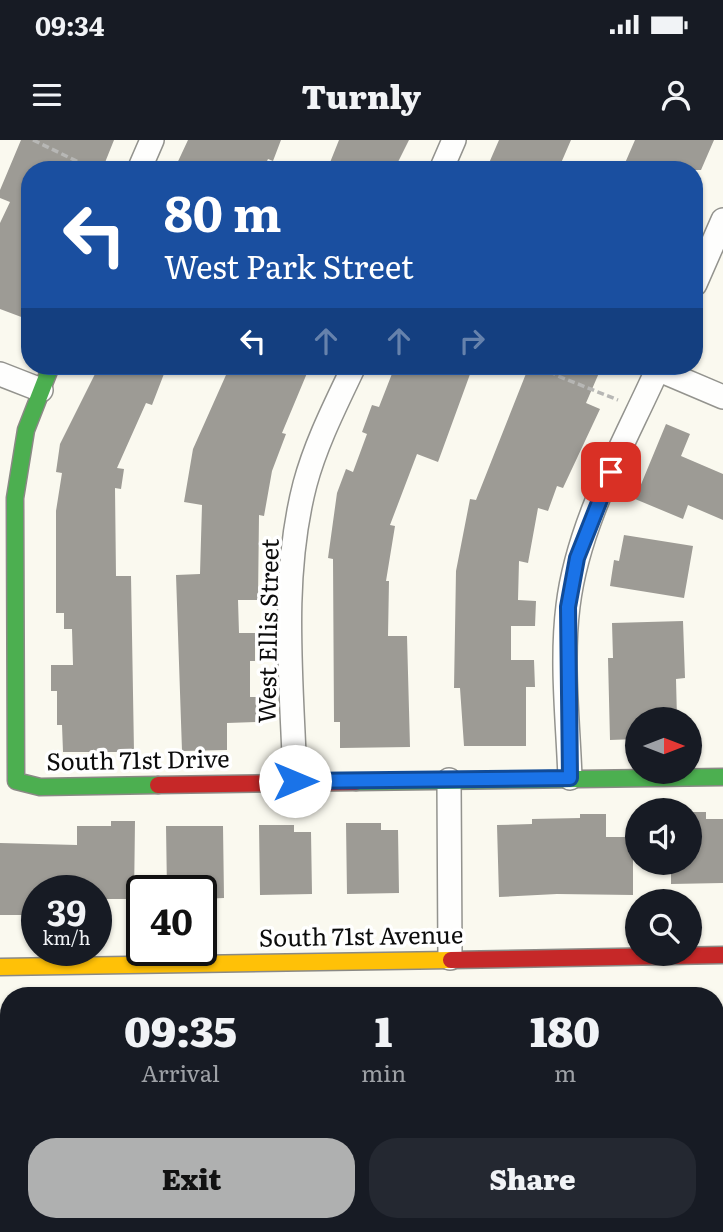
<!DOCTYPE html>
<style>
:root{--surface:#171b24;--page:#242831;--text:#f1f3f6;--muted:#9ea1a6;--accent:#afb0b0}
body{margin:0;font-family:Literata,serif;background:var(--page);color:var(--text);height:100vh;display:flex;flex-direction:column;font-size:26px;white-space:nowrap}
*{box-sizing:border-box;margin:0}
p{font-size:23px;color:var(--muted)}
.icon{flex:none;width:38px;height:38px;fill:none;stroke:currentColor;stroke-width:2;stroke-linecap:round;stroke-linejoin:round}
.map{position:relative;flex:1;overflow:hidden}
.side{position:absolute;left:0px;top:847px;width:724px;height:245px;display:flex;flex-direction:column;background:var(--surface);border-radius:28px 28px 0 0;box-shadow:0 2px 5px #0004}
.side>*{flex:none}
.top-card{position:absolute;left:21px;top:21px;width:682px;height:214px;border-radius:28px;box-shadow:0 2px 5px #0004;background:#1a4fa0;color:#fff;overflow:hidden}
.needle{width:46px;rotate:90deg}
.tools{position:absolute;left:625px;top:567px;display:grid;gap:14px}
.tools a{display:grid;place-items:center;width:77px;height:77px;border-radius:50%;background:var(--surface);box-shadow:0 2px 5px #0004;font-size:35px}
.speed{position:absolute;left:21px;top:735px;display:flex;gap:14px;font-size:35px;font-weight:700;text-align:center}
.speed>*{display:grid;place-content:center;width:91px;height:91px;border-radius:50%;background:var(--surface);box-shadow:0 2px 5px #0004;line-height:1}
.speed small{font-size:18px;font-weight:400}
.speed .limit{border:4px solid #111;border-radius:10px;background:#fff;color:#111}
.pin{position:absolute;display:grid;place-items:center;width:60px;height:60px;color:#fff;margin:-30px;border-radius:14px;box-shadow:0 4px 10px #0006}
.me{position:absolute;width:77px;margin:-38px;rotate:90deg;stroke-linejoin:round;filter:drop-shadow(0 0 5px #0008)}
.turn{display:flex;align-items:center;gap:24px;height:147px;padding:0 28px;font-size:32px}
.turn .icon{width:91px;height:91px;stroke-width:2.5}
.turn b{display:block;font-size:49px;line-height:60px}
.lanes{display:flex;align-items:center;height:66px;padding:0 28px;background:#0003;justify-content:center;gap:35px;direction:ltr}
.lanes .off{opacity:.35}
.eta{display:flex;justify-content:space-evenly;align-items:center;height:119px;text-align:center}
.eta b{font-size:42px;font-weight:800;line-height:49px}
.primary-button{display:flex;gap:14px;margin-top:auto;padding:14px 28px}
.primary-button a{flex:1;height:80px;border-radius:28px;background:var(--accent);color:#111;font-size:28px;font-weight:800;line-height:80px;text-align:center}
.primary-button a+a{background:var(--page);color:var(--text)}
.status{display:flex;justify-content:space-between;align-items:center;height:49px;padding:0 35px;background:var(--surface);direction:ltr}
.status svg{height:19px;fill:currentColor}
header{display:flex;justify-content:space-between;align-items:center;height:91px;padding:0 28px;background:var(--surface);font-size:32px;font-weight:800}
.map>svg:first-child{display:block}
.building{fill:#9d9b95}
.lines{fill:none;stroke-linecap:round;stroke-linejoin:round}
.street-casing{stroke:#93938e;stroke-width:26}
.fast-casing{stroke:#8a8985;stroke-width:19}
.slow-casing{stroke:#8a8985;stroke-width:19}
.jam-casing{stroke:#8a8985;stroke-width:19}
.path{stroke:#b7b7b5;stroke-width:3.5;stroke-dasharray:7 3.5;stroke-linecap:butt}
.street{stroke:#fefefd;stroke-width:23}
.fast{stroke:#4caf50;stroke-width:16}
.slow{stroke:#ffc107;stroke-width:16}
.jam{stroke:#c62828;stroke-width:16}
.route-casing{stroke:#114b97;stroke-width:18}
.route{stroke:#1a73e8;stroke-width:12}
.labels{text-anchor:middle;stroke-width:7;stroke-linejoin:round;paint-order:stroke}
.street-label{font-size:24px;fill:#0c0c0c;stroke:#fff}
</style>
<div class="status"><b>09:34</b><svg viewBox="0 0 49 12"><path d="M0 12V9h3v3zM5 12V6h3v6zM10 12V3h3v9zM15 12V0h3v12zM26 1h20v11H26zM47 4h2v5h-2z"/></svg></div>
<header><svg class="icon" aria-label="menu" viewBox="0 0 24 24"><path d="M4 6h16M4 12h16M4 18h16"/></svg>Turnly<svg class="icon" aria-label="person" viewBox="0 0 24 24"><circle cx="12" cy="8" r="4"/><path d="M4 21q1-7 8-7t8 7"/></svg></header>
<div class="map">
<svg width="723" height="1092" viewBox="0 0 723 1092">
<rect width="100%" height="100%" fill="#faf9ef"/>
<!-- building -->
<path class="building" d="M21,0h93l-12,30h-72v134l-6,14 -24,-9v-86l10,-21 -10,-4v-8z
M188,0h93l-8,21 -5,-2 -5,11h-89z
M339,0h70l-15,30h-67z
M499,0h72l-13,30h-72z
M635,0h79l-13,30h-79z
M99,226h68l-15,39 -6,-2 -29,65 7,1 -3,20 -6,-1 1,88h15l3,176h-71l-1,-27h-5v-34h-6v-26h22l-1,-36h-8v-16h-8v-102l6,-38 -6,-1 4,-28z
M230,226h80l-28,67 4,1 -14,37 -8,45 -5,-1 -1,85h-20l1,33h16v28h-5v36h8v25l-31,1v27l-45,1 -6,-176 24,-1 2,-69 -18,-3 9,-53z
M395,226h78l-35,96 -21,-8 -27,71 5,1 -9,55h3l-1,55h19l3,111 -70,1v-26h-6l-1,-163 -5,-1 9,-65 9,-24 7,3 14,-38 -5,-2 10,-27 7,2z
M529,226h73l-16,37 14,6 -37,79 -6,-2 -9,25 -10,-3 -10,55 -9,-2 -1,39 18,1 -1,25h-24v34h23l1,27h-9v59h-62l-4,-58h-6l2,-117 14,-72 6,1z
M666,284l24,10 -9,22 42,18v46l-35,-15 -5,14 -48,-20z
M624,395l69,11 -9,52 -74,-12 4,-26 5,1z
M683,481l2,57 -9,1 1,40h-40v20l-27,1 -2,-82h5l-1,-35z
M690,672h16v7h17v64l-52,1v-21h19z
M580,674h26v23h27v58l-76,-1 -58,3 -2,-72 35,-1v-5l48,-1z
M111,681h24l-1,78h-38v-8h-59v24h-37v-72l77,2v-19h34z
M346,683h35v7h17l1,63 -52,1z
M259,685h35v7h17l1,62 -52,1z
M166,686h57l1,72 -23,1v-8h-34z"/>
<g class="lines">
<!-- street casing -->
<g class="street-casing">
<path id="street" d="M139,30l13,-30
M441,30l13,-30
M695,144l28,-64
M657,229l66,28
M0,234l41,16
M570,638c-2,-56 -9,-116 -2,-172 10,-84 57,-164 91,-240
M449,640l1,178
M295,641c-3,-98 -15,-201 10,-297 11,-41 31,-80 49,-118"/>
</g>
<!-- fast casing -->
<g class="fast-casing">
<path id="fast" d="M51,226l-25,64 -11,68 1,283 24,6 118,-2
M356,642l367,-5"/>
</g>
<!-- slow casing -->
<g class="slow-casing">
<path id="slow" d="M0,827l451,-7"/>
</g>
<!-- jam casing -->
<g class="jam-casing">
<path id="jam" d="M158,645l198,-3
M451,820l272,-5"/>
</g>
<!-- path -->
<path class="path" d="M33,0l62,30
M540,226l18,10 60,24"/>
<!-- street -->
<use href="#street" class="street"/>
<!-- fast -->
<use href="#fast" class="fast"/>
<!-- slow -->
<use href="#slow" class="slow"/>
<!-- jam -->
<use href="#jam" class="jam"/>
</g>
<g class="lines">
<!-- route casing -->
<g class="route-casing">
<path id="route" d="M295,641l275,-3 -2,-171 9,-49 34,-86"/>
</g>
<!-- route -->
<use href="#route" class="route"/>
</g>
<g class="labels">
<!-- street labels -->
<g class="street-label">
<text transform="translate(269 491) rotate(-89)" y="8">West Ellis Street</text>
<text transform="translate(138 621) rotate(-1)" y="8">South 71st Drive</text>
<text transform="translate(361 797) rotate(-1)" y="8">South 71st Avenue</text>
</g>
</g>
</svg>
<div class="tools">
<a><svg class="needle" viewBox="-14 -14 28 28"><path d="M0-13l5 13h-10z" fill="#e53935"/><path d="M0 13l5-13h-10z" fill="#9ea1a6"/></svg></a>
<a><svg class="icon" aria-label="sound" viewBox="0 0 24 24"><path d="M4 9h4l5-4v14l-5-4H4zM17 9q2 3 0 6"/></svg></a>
<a><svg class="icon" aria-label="search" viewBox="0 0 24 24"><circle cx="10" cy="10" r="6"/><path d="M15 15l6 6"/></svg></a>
</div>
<div class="speed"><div>39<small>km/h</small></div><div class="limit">40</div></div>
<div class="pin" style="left:611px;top:332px;background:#d93025"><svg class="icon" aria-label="arrive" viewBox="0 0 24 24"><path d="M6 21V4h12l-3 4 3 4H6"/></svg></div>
<svg class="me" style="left:295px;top:641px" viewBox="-20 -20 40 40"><circle r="19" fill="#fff"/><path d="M0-13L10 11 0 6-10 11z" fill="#1a73e8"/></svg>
<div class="top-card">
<div class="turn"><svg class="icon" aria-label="left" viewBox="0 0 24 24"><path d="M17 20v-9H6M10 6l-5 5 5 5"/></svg><div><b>80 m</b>West Park Street</div></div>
<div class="lanes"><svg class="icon" aria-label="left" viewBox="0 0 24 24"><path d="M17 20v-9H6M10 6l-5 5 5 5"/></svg><svg class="icon off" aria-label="ahead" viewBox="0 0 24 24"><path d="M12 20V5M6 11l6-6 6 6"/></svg><svg class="icon off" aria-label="ahead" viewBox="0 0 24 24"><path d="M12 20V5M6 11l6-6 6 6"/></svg><svg class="icon off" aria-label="right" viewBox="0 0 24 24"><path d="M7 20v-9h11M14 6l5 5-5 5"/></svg></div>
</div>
<section class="side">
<div class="eta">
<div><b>09:35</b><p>Arrival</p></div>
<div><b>1</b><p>min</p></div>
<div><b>180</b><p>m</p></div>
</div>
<div class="primary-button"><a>Exit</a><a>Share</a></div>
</section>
</div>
